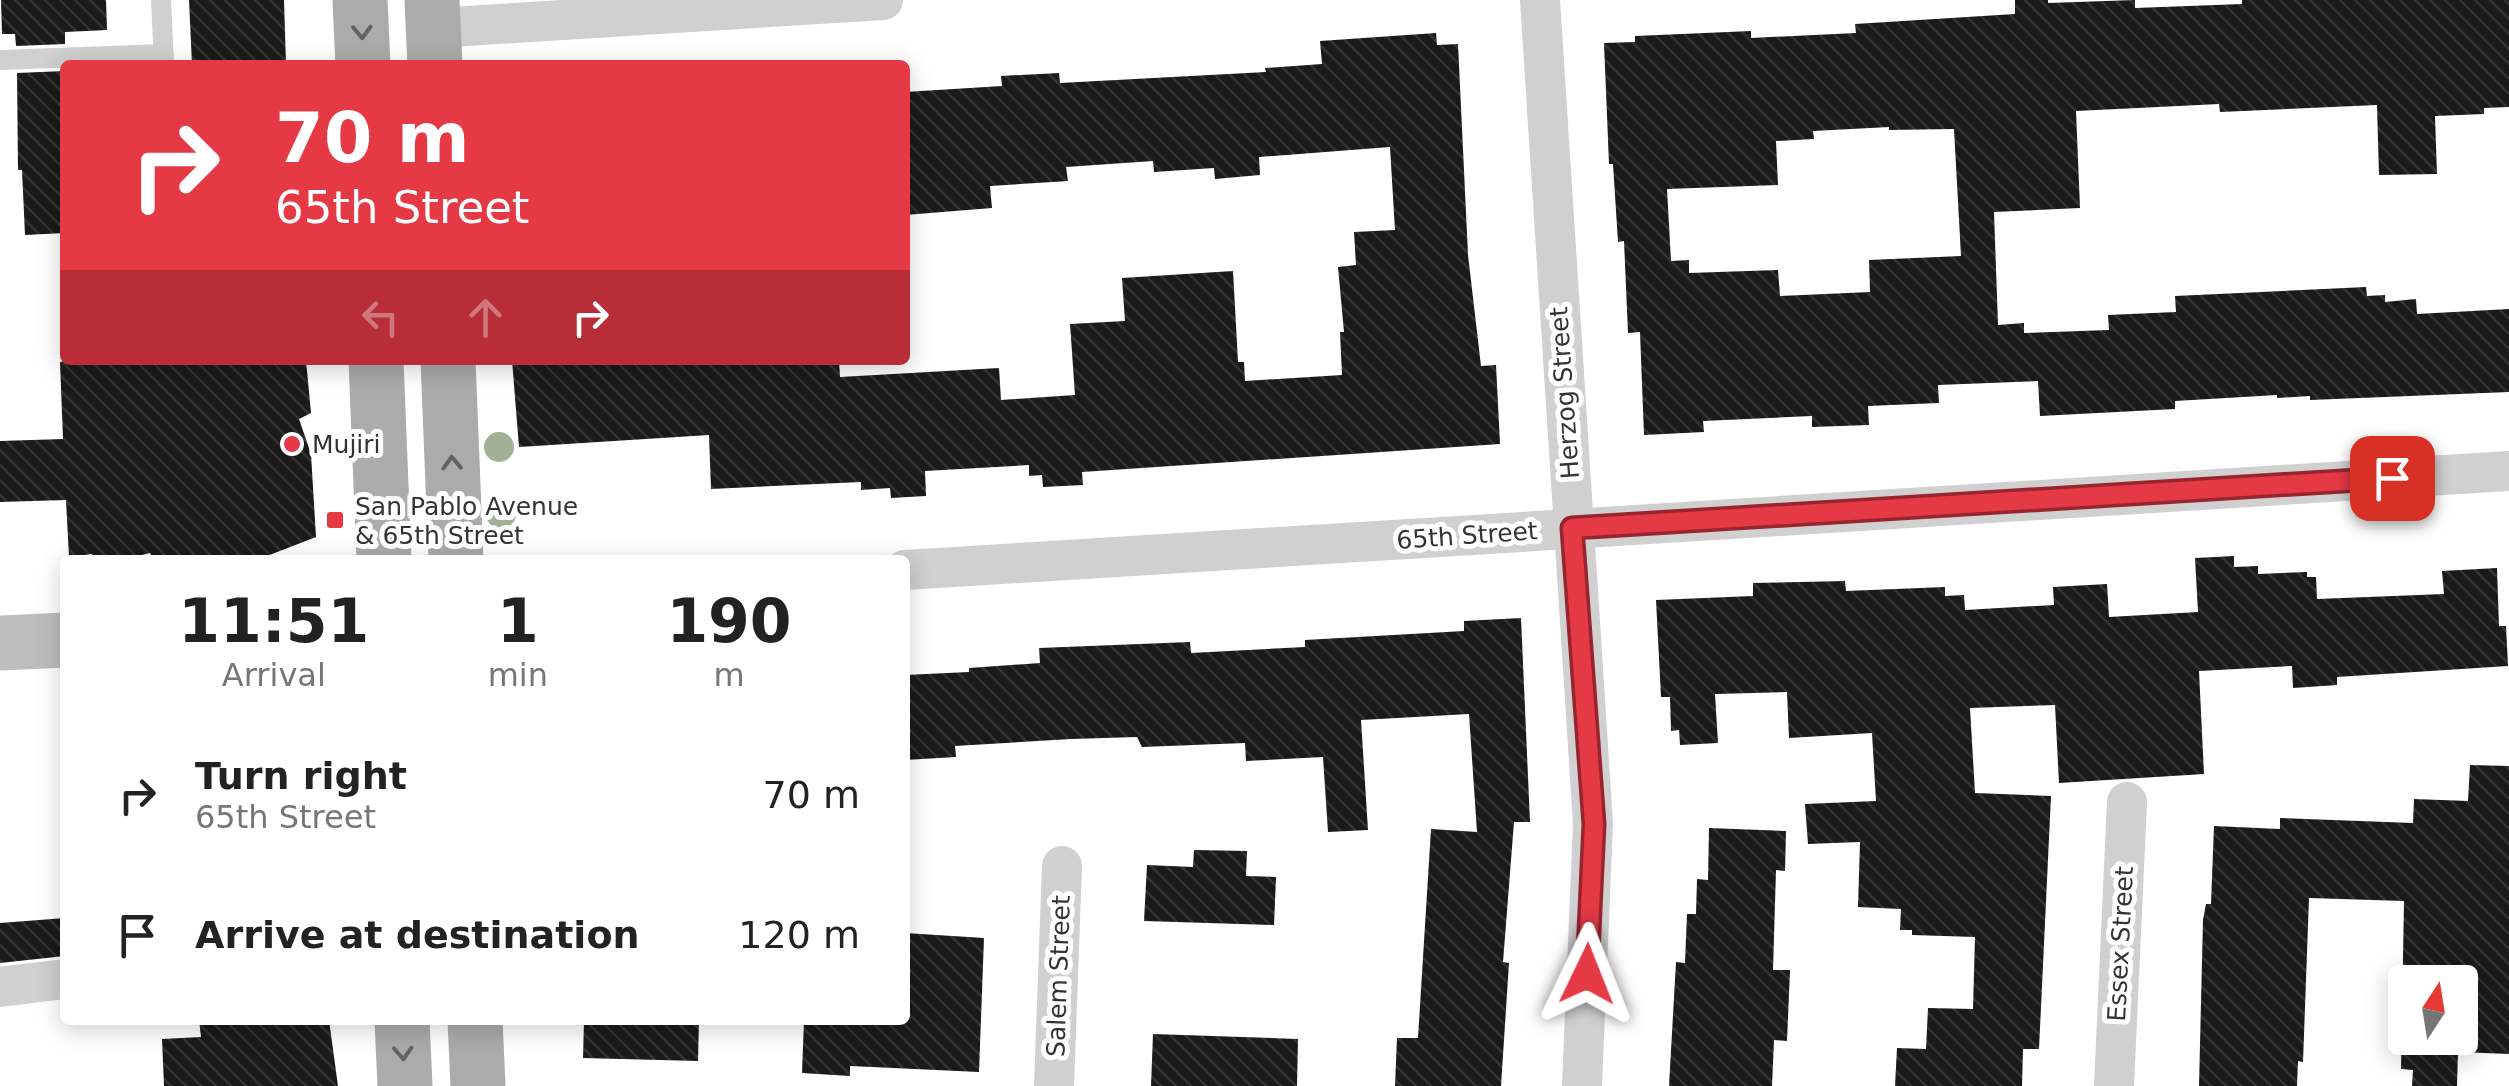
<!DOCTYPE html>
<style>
:root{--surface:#fff;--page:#f2f2f2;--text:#222;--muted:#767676}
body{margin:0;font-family:"DejaVu Sans",sans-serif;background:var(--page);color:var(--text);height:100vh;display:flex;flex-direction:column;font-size:38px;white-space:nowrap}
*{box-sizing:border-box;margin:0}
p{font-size:32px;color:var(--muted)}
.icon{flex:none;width:55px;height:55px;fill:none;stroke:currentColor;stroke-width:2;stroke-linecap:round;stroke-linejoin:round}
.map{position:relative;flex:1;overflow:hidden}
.side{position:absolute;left:60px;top:555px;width:850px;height:470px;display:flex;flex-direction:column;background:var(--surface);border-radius:10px;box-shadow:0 5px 25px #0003}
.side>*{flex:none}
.hud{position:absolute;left:60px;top:60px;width:850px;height:305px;border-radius:10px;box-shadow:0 5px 25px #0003;background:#e63946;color:#fff;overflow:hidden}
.needle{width:65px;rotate:12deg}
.buttons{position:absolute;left:2388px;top:965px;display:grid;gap:20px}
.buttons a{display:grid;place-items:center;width:90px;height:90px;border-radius:10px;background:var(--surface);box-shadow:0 5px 25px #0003;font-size:50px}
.pin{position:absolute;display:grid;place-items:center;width:85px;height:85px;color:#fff;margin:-42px;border-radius:20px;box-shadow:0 5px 15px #0006}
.me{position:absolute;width:110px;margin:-55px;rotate:2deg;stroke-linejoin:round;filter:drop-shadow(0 0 8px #0008)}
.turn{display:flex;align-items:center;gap:35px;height:210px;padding:0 50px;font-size:45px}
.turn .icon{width:130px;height:130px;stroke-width:2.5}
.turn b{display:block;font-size:70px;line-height:85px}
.lanes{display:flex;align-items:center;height:95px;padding:0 50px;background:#0003;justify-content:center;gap:50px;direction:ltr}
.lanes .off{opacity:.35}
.eta{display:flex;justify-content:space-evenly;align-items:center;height:170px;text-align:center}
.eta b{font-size:60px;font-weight:700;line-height:70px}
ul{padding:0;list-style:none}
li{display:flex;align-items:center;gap:30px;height:140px;padding:0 50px}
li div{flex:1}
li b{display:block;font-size:38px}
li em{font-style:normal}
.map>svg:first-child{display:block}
.building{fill:url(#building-back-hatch);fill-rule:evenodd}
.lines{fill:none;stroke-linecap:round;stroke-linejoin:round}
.lane{stroke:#d0d0d0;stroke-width:20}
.street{stroke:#d0d0d0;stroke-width:40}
.secondary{stroke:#bdbdbd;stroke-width:55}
.primary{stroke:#ababab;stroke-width:55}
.tree{fill:#a2b095}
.oneway{stroke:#636363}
.route-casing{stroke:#96252e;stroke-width:25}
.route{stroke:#e63946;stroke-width:18}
.poi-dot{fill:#e63946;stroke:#fff;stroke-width:4}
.labels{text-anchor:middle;stroke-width:10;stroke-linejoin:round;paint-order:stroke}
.street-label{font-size:25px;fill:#333;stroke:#fff}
.poi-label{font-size:25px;fill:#333;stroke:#fff;text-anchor:start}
</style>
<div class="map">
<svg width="2509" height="1086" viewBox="0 0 2509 1086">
<defs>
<pattern id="building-back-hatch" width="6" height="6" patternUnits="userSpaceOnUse" patternTransform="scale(2.5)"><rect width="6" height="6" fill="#1a1a1a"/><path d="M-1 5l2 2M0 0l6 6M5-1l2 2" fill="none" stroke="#333"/></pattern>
</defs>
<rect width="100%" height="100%" fill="#fff"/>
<!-- building -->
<path class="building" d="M1,0h105l1,30 -42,2v12l-49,2 -1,-12h-13z
M189,0h95l2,65h-94z
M2015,0h33v3l87,-3v8l107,-4v-4h267v107l-25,1v6l-49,2 2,58 -58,1 -2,-70 -157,7 -1,-8 -143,7 4,97 -86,4 4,113 26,-2v10l85,-3 -1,-15 68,-3 -1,-16 191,-9 1,9 18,-1v7l31,-3 1,15 92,-5v83l-199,8v-4l-33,2v-3l-102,6v8l-135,7 -2,-35 -100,4 1,18 -71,3 1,19 -57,2v-11l-109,5 1,11 -60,3 -4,-103 -12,1 -4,-92 -6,1 -5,-78h-4l-5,-121 31,-1v-6l116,-5v7l105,-5 -1,-9 160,-10zM1889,127v3l65,-1 7,127 -92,4 1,32 -90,4 -2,-26 -89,3v-13l-18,1 -4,-72 111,-4 -2,-44 38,-2 -1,-8z
M1436,33l1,12 21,-1 10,211 13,111 15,-1 4,79 -418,28 1,13 -40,2 -1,-12 -13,1v-11l-104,6 1,25 -35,2 -1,-10 -29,2v-8l-150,7 -2,-54 -190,12 -7,-87h327l1,17 159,-9 2,32 74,-5 -5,-71 55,-3 -3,-43 111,-7 5,91h6l1,19 97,-6 -2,-43h4l-6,-65 18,-2 -2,-33 41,-2 -5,-83 -131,10 1,18 -45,4 -1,-11 -60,4 -1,-11 -87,6 2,14 -78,5 2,22 -87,7v-123l97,-6 -1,-10 58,-3 1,10 206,-11 -1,-4 57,-4 -2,-23z
M65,71v162l-40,2 -3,-65h-4l-1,-97z
M69,360h237l5,53 -12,6 12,35 5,83 -49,19 -114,4 -3,-7 -28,7h-27l-3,-6 -23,3 -3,-57 -66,2v-61l63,-2 -3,-77z
M2234,556v11l24,-1v8l49,-2v5h9l1,22 127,-5 -2,-23 55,-3 2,58h7l2,40 -171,11v8l-44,3 -1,-22 -93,5 5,103 -145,9 -4,-78 -85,3 5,85 76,3 -12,253h-16l-1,37h-127l2,-38 29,1 2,-41 45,1 2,-72 -63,-2v-5h-12l1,-21 -43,-2 2,-65 -52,2 -3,-40 71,-3 -4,-68 -83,5 -2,-46 -72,2 3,49 -38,2 -1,-15 -8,1 -1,-34h-9l-5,-97 97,-4v-13l92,-2 1,10 99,-4v9l19,-1 1,15 89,-5 -1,-18 54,-3 2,33 89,-5 -3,-54z
M1521,618l9,204h-16l-11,140 6,1 -8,123h-106l2,-48h21l13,-209 46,3 -8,-118 -108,6 7,110 -40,2 -5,-75 -77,4 -1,-18 -103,4 -5,-10 -66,2 -116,7 1,11 -51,3v-85l64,-3v-4l71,-5 -1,-15 151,-6 1,11 114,-6v-7l159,-9v-10z
M2470,765l39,1v288l-51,-2 -1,34h-45l1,-16 -12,-1 3,-168 -95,-3 -6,164 -5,-1 -1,25h-98l4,-166 3,-16h5l3,-78 66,3v-11l133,5 1,-24 54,2zM2405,982h55v56h-55z
M1709,828l77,3 -1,40 -9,-1 -3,100h17l-3,71 -13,-1 -2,46h-103l7,-124 9,1 2,-49h9l1,-35 11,1z
M1194,850l53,1 -1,25 30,1 -2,48 -130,-4 3,-56 46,2z
M65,918v38l-65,7v-40z
M905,933l79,5 -5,134 -129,-6v10l-48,-3 2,-53h101z
M199,1020h130l9,66h-174l-2,-47 39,-2z
M584,1020h115l-1,41 -115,-3z
M1153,1034l145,5 -1,47h-146z"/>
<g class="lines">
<!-- lane -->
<path class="lane" d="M161,0l3,63
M0,60l164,-6"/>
<!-- street -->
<path class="street" d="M1540,0l53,824 -11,262
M434,28l449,-28
M905,570l1604,-99
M0,987l65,-8
M1054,1086l8,-220
M2114,1086l13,-284"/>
<!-- secondary -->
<path class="secondary" d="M0,643l65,-3"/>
<!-- primary -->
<path class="primary" d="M360,0l3,65
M432,0l3,65
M376,360l8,200
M448,360l8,200
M402,1020l3,66
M475,1020l3,66"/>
</g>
<!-- trees -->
<g class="tree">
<circle cx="499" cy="447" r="15"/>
<circle cx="501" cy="514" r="15"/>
</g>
<!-- one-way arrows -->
<defs><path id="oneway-chevron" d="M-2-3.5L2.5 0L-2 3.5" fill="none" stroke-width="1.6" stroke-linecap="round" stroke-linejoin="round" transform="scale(2.5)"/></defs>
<g class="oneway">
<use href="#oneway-chevron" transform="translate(362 32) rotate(88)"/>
<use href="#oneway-chevron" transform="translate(452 463) rotate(-92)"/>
<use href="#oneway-chevron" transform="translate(403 1053) rotate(87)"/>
</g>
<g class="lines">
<!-- route casing -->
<g class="route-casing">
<path id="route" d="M1587,974l7,-150 -22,-296 820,-50"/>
</g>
<!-- route -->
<use href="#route" class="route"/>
</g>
<!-- markers -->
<g class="poi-dot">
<circle cx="292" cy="444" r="10"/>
<rect x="325" y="510" width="20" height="20" rx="5"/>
</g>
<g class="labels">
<!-- street labels -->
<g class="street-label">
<text transform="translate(1564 393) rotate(-94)" y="9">Herzog Street</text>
<text transform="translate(1467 535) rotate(-4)" y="9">65th Street</text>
<text transform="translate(2120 944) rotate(-87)" y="9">Essex Street</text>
<text transform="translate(1058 976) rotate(-88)" y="9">Salem Street</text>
</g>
<!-- poi labels -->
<g class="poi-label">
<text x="312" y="453">Mujiri</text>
<text x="355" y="515">San Pablo Avenue<tspan x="355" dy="29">&amp; 65th Street</tspan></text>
</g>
</g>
</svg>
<div class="buttons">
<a><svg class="needle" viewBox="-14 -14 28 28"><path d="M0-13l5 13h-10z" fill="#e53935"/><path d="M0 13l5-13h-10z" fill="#767676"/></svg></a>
</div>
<div class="pin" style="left:2392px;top:478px;background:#d93025"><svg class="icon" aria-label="arrive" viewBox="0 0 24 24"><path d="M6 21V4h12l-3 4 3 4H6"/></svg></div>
<svg class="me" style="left:1587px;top:974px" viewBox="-20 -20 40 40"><path d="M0-17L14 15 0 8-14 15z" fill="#e63946" stroke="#fff" stroke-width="4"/></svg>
<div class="hud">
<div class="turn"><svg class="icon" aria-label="right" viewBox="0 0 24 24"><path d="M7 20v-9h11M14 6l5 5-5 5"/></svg><div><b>70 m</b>65th Street</div></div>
<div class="lanes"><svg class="icon off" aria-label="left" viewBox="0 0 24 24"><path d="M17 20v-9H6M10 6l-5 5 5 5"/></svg><svg class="icon off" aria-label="ahead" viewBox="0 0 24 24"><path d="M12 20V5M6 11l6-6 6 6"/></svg><svg class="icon" aria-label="right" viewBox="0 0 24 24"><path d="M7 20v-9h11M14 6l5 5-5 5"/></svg></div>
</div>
<section class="side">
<div class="eta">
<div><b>11:51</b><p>Arrival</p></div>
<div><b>1</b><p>min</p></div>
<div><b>190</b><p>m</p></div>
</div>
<ul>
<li><svg class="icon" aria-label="right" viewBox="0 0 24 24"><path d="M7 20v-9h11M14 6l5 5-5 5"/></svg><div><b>Turn right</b><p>65th Street</p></div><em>70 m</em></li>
<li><svg class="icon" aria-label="arrive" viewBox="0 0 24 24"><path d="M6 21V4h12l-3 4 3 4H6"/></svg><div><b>Arrive at destination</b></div><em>120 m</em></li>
</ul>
</section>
</div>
